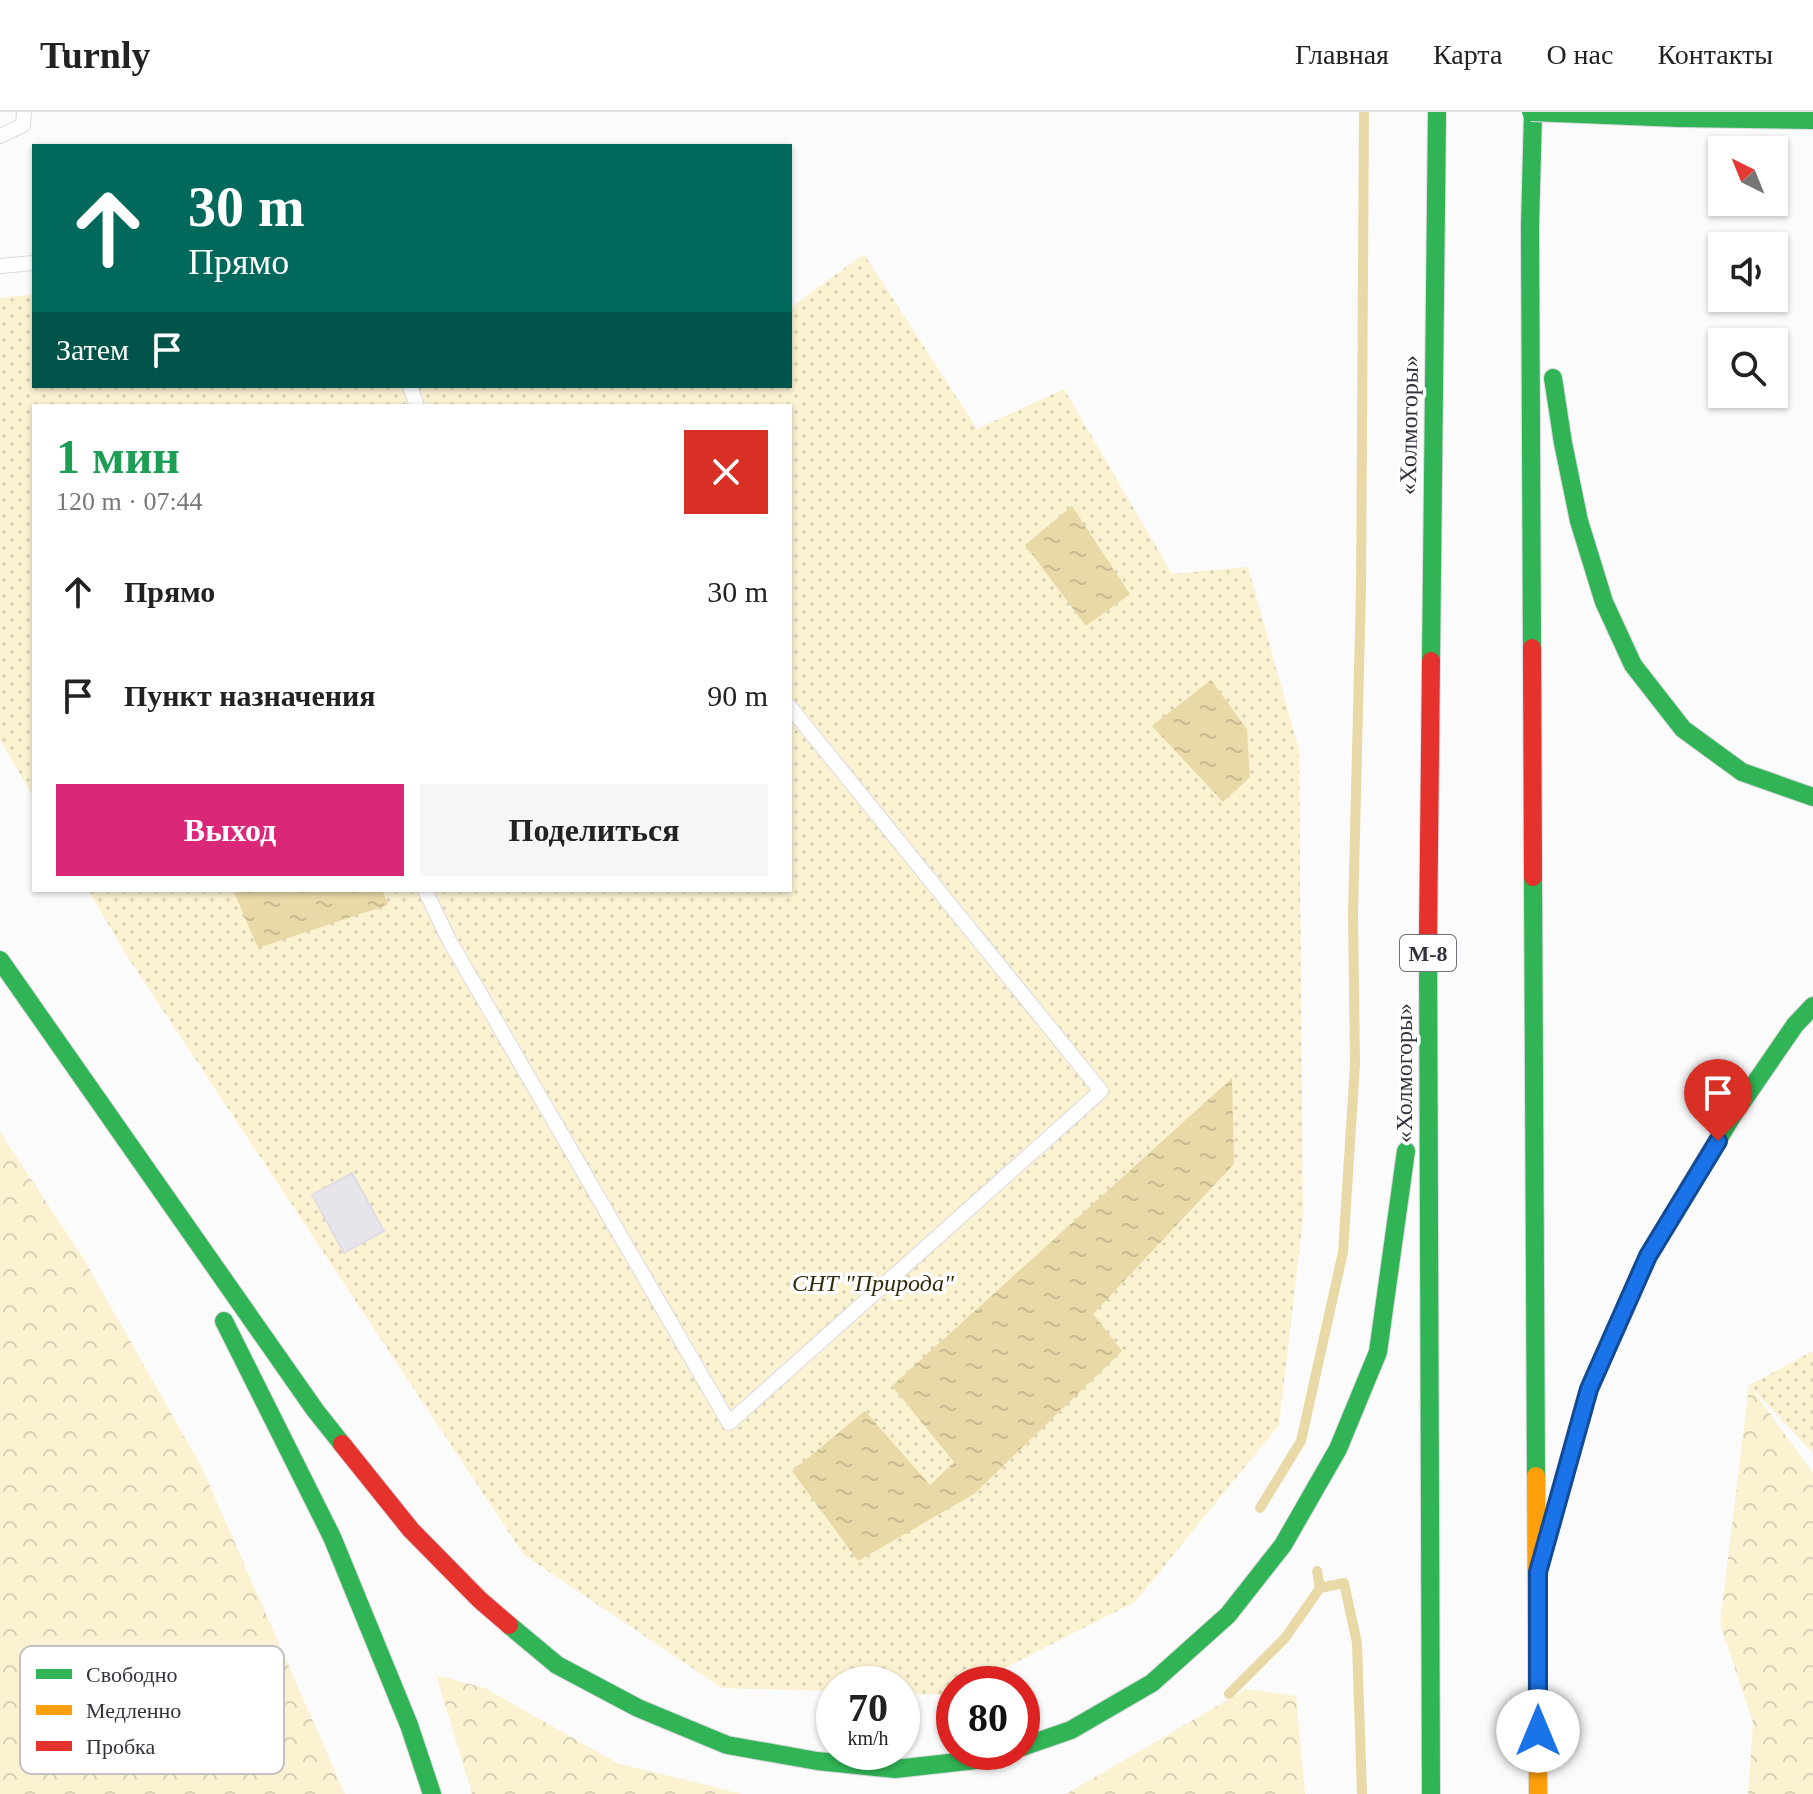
<!DOCTYPE html>
<html lang="ru">
<meta charset="utf-8">
<style>
:root{--surface:#fff;--page:#f6f6f6;--text:#222;--muted:#767676;--line:#e0e0e0;--accent:#db2777}
body{margin:0;font-family:"Times New Roman",serif;background:var(--page);color:var(--text);height:100vh;display:flex;flex-direction:column;font-size:30px;white-space:nowrap}
*{box-sizing:border-box;margin:0}
p{font-size:26px;color:var(--muted)}
.icon{flex:none;width:44px;height:44px;fill:none;stroke:currentColor;stroke-width:2;stroke-linecap:round;stroke-linejoin:round}
.map{position:relative;flex:1;overflow:hidden}
.details{position:absolute;left:32px;top:292px;width:760px;height:488px;display:flex;flex-direction:column;background:var(--surface);border-radius:0px;box-shadow:0 2px 6px #0004}
.details>*{flex:none}
.guide{position:absolute;left:32px;top:32px;width:760px;height:244px;border-radius:0px;box-shadow:0 2px 6px #0004;background:#00695c;color:#fff;overflow:hidden}
.needle{width:52px;rotate:317deg}
.fabs{position:absolute;left:1708px;top:24px;display:grid;gap:16px}
.fabs a{display:grid;place-items:center;width:80px;height:80px;border-radius:0px;background:var(--surface);box-shadow:0 2px 6px #0004;font-size:40px}
.speed{position:absolute;left:816px;top:1554px;display:flex;gap:16px;font-size:40px;font-weight:700;text-align:center}
.speed>*{display:grid;place-content:center;width:104px;height:104px;border-radius:50%;background:var(--surface);box-shadow:0 2px 6px #0004;line-height:1}
.speed small{font-size:20px;font-weight:400}
.speed .limit{border:12px solid #d22;background:#fff;color:#111}
.pin{position:absolute;display:grid;place-items:center;width:68px;height:68px;color:#fff;margin:-82px -34px;border-radius:50% 50% 50% 0;rotate:-45deg;box-shadow:0 0 8px #0007}
.pin .icon{rotate:45deg}
.me{position:absolute;width:88px;margin:-44px;rotate:0deg;stroke-linejoin:round;filter:drop-shadow(0 0 6px #0008)}
.turn{display:flex;align-items:center;gap:28px;height:168px;padding:0 24px;font-size:36px}
.turn .icon{width:104px;height:104px;stroke-width:2.5}
.turn b{display:block;font-size:56px;line-height:68px}
.then{display:flex;align-items:center;height:76px;padding:0 24px;background:#0003;gap:16px;font-size:30px}
.round{display:grid;place-items:center;flex:none;width:84px;height:84px;border-radius:0px;background:var(--page)}
.overview{display:flex;align-items:center;justify-content:space-between;height:136px;padding:0 24px}
h1{font-size:48px;font-weight:800;line-height:60px;color:#1e9e55}
.cta{display:flex;gap:16px;margin-top:auto;padding:16px 24px}
.cta a{flex:1;height:92px;border-radius:0px;background:var(--accent);color:#fff;font-size:32px;font-weight:800;line-height:92px;text-align:center}
.cta a+a{background:var(--page);color:var(--text)}
ul{padding:0;list-style:none}
li{display:flex;align-items:center;gap:24px;height:104px;padding:0 24px}
li div{flex:1}
li b{display:block;font-size:30px}
li em{font-style:normal}
header{display:flex;align-items:center;gap:48px;box-sizing:border-box;height:112px;padding:0 40px;background:var(--surface);border-bottom:2px solid var(--line)}
header strong{font-size:38px}
nav{display:flex;gap:44px;margin-inline-start:auto;font-size:28px}
.map>svg:first-child{display:block}
.forest{fill:url(#forest-crowns)}
.garden{fill:url(#garden-dots)}
.water{fill:url(#water-ripples)}
.lines{fill:none;stroke-linecap:round;stroke-linejoin:round}
.stream{stroke:#e9d9a7;stroke-width:10}
.building{fill:#e8e4eb;stroke:#e0dce3;stroke-width:2}
.lane-casing{stroke:#dcd9df;stroke-width:16}
.fast-casing{stroke:#dcd9df;stroke-width:20}
.slow-casing{stroke:#dcd9df;stroke-width:20}
.jam-casing{stroke:#dcd9df;stroke-width:20}
.lane{stroke:#fefefe;stroke-width:14}
.fast{stroke:#30b455;stroke-width:18}
.slow{stroke:#ff9f0a;stroke-width:18}
.jam{stroke:#e5322d;stroke-width:18}
.fast-bridge-casing{stroke:#dcd9df;stroke-width:20;stroke-linecap:butt}
.fast-bridge{stroke:#30b455;stroke-width:18}
.route-casing{stroke:#114b97;stroke-width:20}
.route{stroke:#1a73e8;stroke-width:14}
.labels{text-anchor:middle;stroke-width:7;stroke-linejoin:round;paint-order:stroke}
.shield{fill:#fff;stroke:#736e77;stroke-width:2}
.shield-label{font-size:22px;font-weight:bold;fill:#37303d}
.street-label{font-size:24px;fill:#37303d;stroke:#fff}
.park-label{font-size:24px;font-style:italic;fill:#352b0b;stroke:#fff}
.key{fill:#fff;stroke:#c3c1c5;stroke-width:2}
.key-label{font-size:22px;fill:#37303d}
</style>
<header>
<strong>Turnly</strong>
<nav><a>Главная</a><a>Карта</a><a>О нас</a><a>Контакты</a></nav>
</header>
<div class="map">
<svg width="1813" height="1682" viewBox="0 0 1813 1682">
<defs>
<pattern id="forest-crowns" width="20" height="18" patternUnits="userSpaceOnUse" patternTransform="scale(2)"><rect width="20" height="18" fill="#fbf2d2"/><path d="M2 6a3 3 0 1 1 6 0M12 15a3 3 0 1 1 6 0" fill="none" stroke="#d8d0b5"/></pattern>
<pattern id="garden-dots" width="8" height="8" patternUnits="userSpaceOnUse" patternTransform="scale(2)"><rect width="8" height="8" fill="#fbf2d2"/><path d="M2 2h.1M6 6h.1" fill="none" stroke="#d8d0b5" stroke-width="1.8" stroke-linecap="round"/></pattern>
<pattern id="water-ripples" width="26" height="14" patternUnits="userSpaceOnUse" patternTransform="scale(2)"><rect width="26" height="14" fill="#e9d9a7"/><path d="M2 4q2-2 4 0t4 0M15 11q2-2 4 0t4 0" fill="none" stroke="#c8bb91"/></pattern>
</defs>
<rect width="100%" height="100%" fill="#fbfbfb"/>
<!-- forest -->
<path class="forest" d="M0,1020l85,129 117,207 143,326h-345z
M1749,1273l64,88v321h-65l5,-71 -33,-99z
M436,1563l49,13 132,75 125,31h-270z
M1246,1577l50,7 9,98h-239z"/>
<!-- garden -->
<path class="garden" d="M864,142l113,175 87,-40 108,185 76,-7 51,183 4,469 -24,206 -144,177 -162,82h-19v9l-4,2 -48,-1v-10h-68v7l-112,-3 -198,-133 -397,-599 -39,-66h702v-484h-756v392l-34,-58v-442l34,-4v92h756v-78z
M1813,1239v102l-64,-68z"/>
<!-- water -->
<path class="water" d="M1072,394l58,88 -44,32 -61,-81z
M1211,568l36,49 3,48 -27,25 -71,-76z
M240,778h142l6,15 -130,43 -24,-56z
M1232,966l2,86 -141,150 29,37 -148,143 -116,67 -66,-90 73,-60 65,74 24,-23 -62,-76z"/>
<g class="lines">
<!-- stream -->
<path class="stream" d="M1260,1396l41,-67 42,-189 12,-187 -2,-151 8,-325 3,-477
M1317,1459l3,17
M1229,1582l56,-56 35,-50 24,-5 13,60 5,151"/>
</g>
<!-- building -->
<path class="building" d="M352,1061l32,58 -40,22 -32,-58z"/>
<g class="lines">
<!-- lane casing -->
<g class="lane-casing">
<path id="lane" d="M0,24l23,-11 1,-13
M0,154l34,-3
M410,274l7,20
M425,778l24,50 280,483 372,-332 -311,-384"/>
</g>
<!-- fast casing -->
<g class="fast-casing">
<path id="fast" d="M1679,6l134,2
M1553,266l10,65 16,78 25,81 29,63 50,64 59,43 71,25
M1532,536l-2,-421 3,-115
M1431,549l6,-549
M1533,765l3,599
M1428,828l3,854
M0,848l315,450 27,34
M1690,1074l41,-68 64,-93 18,-19
M224,1209l108,216 77,188 23,69
M509,1513l48,40 81,43 89,37 90,16 78,8 90,-10 22,-7
M1022,1635l49,-17 81,-47 76,-68 55,-70 55,-96 40,-97 28,-201"/>
</g>
<!-- slow casing -->
<g class="slow-casing">
<path id="slow" d="M1536,1364l2,318"/>
</g>
<!-- jam casing -->
<g class="jam-casing">
<path id="jam" d="M1532,536l1,229
M1428,828l3,-279
M342,1332l69,86 69,70 29,25
M1551,1412l38,-135 59,-133 42,-70"/>
</g>
<!-- lane -->
<use href="#lane" class="lane"/>
<!-- fast -->
<use href="#fast" class="fast"/>
<!-- slow -->
<use href="#slow" class="slow"/>
<!-- jam -->
<use href="#jam" class="jam"/>
<!-- fast-bridge casing -->
<g class="fast-bridge-casing">
<path id="fast-bridge" d="M1531,0l148,6"/>
</g>
<!-- fast-bridge -->
<use href="#fast-bridge" class="fast-bridge"/>
</g>
<g class="lines">
<!-- route casing -->
<g class="route-casing">
<path id="route" d="M1538,1619v-159l51,-183 59,-133 70,-115"/>
</g>
<!-- route -->
<use href="#route" class="route"/>
</g>
<g class="labels">
<!-- shield labels -->
<rect class="shield" x="1400" y="823" width="56" height="36" rx="6"/>
<g class="shield-label">
<text x="1428" y="849">М-8</text>
</g>
<!-- street labels -->
<g class="street-label">
<text transform="translate(1409 313) rotate(-89)" y="8">«Холмогоры»</text>
<text transform="translate(1404 961) rotate(-90)" y="8">«Холмогоры»</text>
</g>
<!-- park labels -->
<g class="park-label">
<text x="873" y="1179">СНТ "Природа"</text>
</g>
</g>
<!-- legend -->
<rect x="20" y="1534" width="264" height="128" rx="12" class="key"/>
<rect x="36" y="1557" width="36" height="10" fill="#30b455"/>
<rect x="36" y="1593" width="36" height="10" fill="#ff9f0a"/>
<rect x="36" y="1629" width="36" height="10" fill="#e5322d"/>
<g class="key-label">
<text x="86" y="1570">Свободно</text>
<text x="86" y="1606">Медленно</text>
<text x="86" y="1642">Пробка</text>
</g>
</svg>
<div class="fabs">
<a><svg class="needle" viewBox="-14 -14 28 28"><path d="M0-13l5 13h-10z" fill="#e53935"/><path d="M0 13l5-13h-10z" fill="#767676"/></svg></a>
<a><svg class="icon" aria-label="sound" viewBox="0 0 24 24"><path d="M4 9h4l5-4v14l-5-4H4zM17 9q2 3 0 6"/></svg></a>
<a><svg class="icon" aria-label="search" viewBox="0 0 24 24"><circle cx="10" cy="10" r="6"/><path d="M15 15l6 6"/></svg></a>
</div>
<div class="speed"><div>70<small>km/h</small></div><div class="limit">80</div></div>
<div class="pin" style="left:1718px;top:1029px;background:#d93025"><svg class="icon" aria-label="arrive" viewBox="0 0 24 24"><path d="M6 21V4h12l-3 4 3 4H6"/></svg></div>
<svg class="me" style="left:1538px;top:1619px" viewBox="-20 -20 40 40"><circle r="19" fill="#fff"/><path d="M0-13L10 11 0 6-10 11z" fill="#1a73e8"/></svg>
<div class="guide">
<div class="turn"><svg class="icon" aria-label="ahead" viewBox="0 0 24 24"><path d="M12 20V5M6 11l6-6 6 6"/></svg><div><b>30 m</b>Прямо</div></div>
<div class="then">Затем<svg class="icon" aria-label="arrive" viewBox="0 0 24 24"><path d="M6 21V4h12l-3 4 3 4H6"/></svg></div>
</div>
<section class="details">
<div class="overview"><div><h1>1 мин</h1><p>120 m · 07:44</p></div><a class="round" style="background:#d93025;color:#fff"><svg class="icon" aria-label="close" viewBox="0 0 24 24"><path d="M6 6l12 12M18 6L6 18"/></svg></a></div>
<ul>
<li><svg class="icon" aria-label="ahead" viewBox="0 0 24 24"><path d="M12 20V5M6 11l6-6 6 6"/></svg><div><b>Прямо</b></div><em>30 m</em></li>
<li><svg class="icon" aria-label="arrive" viewBox="0 0 24 24"><path d="M6 21V4h12l-3 4 3 4H6"/></svg><div><b>Пункт назначения</b></div><em>90 m</em></li>
</ul>
<div class="cta"><a>Выход</a><a>Поделиться</a></div>
</section>
</div>
